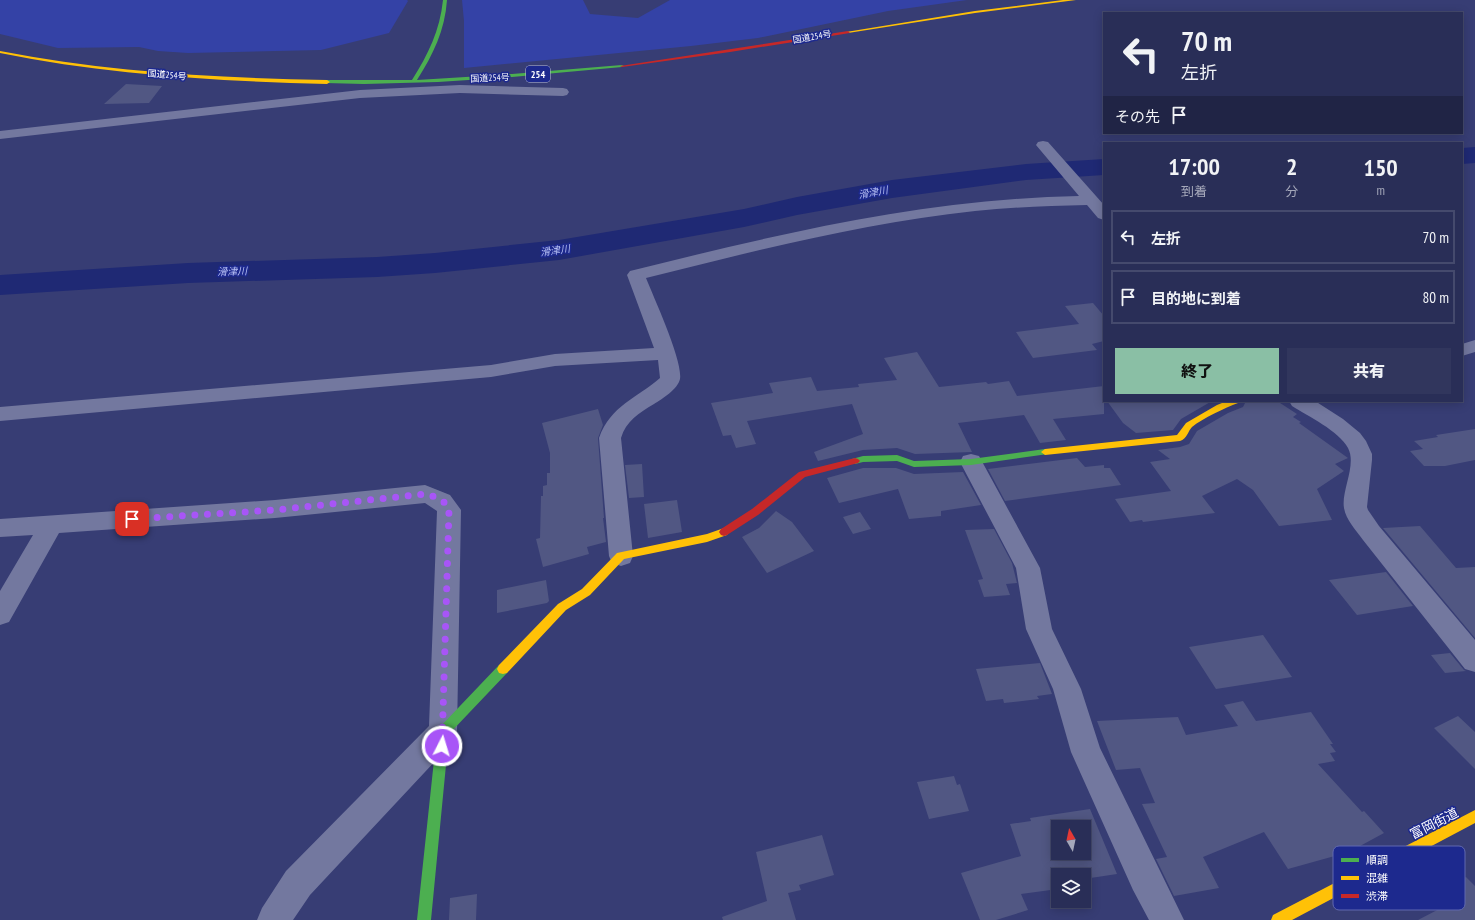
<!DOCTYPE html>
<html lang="ja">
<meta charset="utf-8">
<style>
:root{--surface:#292e57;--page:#31365d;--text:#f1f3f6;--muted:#a5a8ba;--line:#454a6d;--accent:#8abfa5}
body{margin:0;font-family:"PT Sans Narrow","Noto Sans JP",sans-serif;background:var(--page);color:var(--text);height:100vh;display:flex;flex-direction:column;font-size:15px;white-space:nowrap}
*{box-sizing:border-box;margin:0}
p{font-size:13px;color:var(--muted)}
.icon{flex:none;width:22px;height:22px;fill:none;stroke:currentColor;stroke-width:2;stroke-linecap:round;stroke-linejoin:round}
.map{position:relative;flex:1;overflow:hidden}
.side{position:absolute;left:1103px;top:142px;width:360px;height:260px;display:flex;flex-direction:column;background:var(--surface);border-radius:0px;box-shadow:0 2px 10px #0003,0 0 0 1px var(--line)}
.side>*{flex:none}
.top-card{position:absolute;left:1103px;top:12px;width:360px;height:122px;border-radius:0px;box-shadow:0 2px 10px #0003,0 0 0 1px var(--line);background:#292e57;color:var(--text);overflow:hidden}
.needle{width:26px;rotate:351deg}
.fabs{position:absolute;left:1051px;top:820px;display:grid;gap:8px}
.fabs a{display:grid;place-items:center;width:40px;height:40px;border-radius:0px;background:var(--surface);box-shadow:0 2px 10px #0003,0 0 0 1px var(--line);font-size:20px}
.pin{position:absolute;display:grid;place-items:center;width:34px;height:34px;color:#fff;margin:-17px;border-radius:8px;box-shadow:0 2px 6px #0006}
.me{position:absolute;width:44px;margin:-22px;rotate:5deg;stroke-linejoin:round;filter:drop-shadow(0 0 3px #0008)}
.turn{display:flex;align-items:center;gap:14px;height:84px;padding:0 12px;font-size:18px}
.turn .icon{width:52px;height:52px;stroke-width:2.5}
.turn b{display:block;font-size:28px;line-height:34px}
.then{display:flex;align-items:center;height:38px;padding:0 12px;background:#0003;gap:8px;font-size:15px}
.eta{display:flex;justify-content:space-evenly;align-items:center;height:68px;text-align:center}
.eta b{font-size:24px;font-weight:800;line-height:28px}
.primary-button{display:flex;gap:8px;margin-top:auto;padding:8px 12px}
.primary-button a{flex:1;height:46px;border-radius:0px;background:var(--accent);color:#111;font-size:16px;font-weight:800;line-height:46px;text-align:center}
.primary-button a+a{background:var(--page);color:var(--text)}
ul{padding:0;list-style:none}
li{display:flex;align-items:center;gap:12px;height:54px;margin:0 8px 6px;padding:0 4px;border:2px solid var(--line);border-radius:0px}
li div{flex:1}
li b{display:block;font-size:15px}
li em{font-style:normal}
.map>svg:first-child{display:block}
.green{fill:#3442a6}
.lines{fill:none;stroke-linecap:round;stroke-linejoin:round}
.river{fill:#1f2974;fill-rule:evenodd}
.building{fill:#515783;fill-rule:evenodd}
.street{fill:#73789f;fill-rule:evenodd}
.fast{fill:#4caf50;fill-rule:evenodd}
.slow{fill:#ffc107;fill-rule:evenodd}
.jam{fill:#c62828;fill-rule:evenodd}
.route{stroke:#a855f7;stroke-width:7;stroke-dasharray:0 12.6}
.labels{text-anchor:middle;stroke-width:3;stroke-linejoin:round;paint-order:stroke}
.far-street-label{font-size:9px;fill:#fff;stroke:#1d298e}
.shield{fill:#1d298e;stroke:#bbbfdd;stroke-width:1}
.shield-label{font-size:10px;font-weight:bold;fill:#fff}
.far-water-label{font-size:10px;font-style:italic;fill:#b6bff4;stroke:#1d298e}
.near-street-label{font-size:13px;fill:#fff;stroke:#1d298e}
.key{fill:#1d298e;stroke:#6169b0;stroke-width:1}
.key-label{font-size:11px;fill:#fff}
</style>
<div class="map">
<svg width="1475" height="920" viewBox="0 0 1475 920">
<rect width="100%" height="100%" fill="#373d74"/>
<!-- green -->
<path class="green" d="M0,0h407l1,1 -19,32 -68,17 -133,3 -30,-2 -19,-4 -81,1 -58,-14z
M462,0h121l7,14 48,4 32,-18h297l-79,11 -130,27 -67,8 -227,22v-47z"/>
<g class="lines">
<!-- river -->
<path class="river" d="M1475,147v16l-13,1v-16z
M1104,159v16l-78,5 -134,18 -95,17 -53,12 -185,33 -124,13 -58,4 -189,6 -188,12v-20l188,-12 189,-6 58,-4 124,-13 185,-31 53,-12 95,-17 134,-16z"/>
</g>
<!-- building -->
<path class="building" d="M126,84l36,2 -13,17 -45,1z
M1093,303l11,13v25l-12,3 5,6 -64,8 -17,-26 63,-8 -14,-18z
M917,352l22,35 47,-5 2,2 21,-3 8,15 87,-10v28l-51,5 13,21 -26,3 -16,-28 -66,8 14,29 -57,2 -18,-6 -34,2 -45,11 -4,-9 49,-18 -11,-30 -105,17 9,23 -20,4 -5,-13 -8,1 -12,-33 62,-10 -4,-10 42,-6 6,14 42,-4 -1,-3 39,-4 -13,-22z
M1107,401h105l-31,18 -8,11 -37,3 -13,-10z
M1246,401h31l20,13 -4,3 8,5 -2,1 49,35 -13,6 9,7 -27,18 15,31 -53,6 -26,-36 -16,-11 -35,17 13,17 -72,9 -1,-2 -12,2 -15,-23 56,-8 -21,-29 20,-3 -12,-9 22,-3 9,-3 8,-13 31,-18 15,-6z
M598,409l5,16 -5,13 6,80h-1l3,24 -19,5 2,7 -46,13 -7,-28 4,-1 1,-42h2v-10l4,-1v-12h3v-20l-8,-30z
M1475,429v31l-30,6h-21l-14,-15 13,-2 -9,-8 24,-4 -2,-2z
M1077,458l8,9 19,-2v3h6l11,17 -116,16 -17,-32z
M642,464l2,33 -15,1 -4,-33z
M863,468h33l18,6 49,-2 18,33 -40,6v5l-32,3 -11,-30 -59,14 -12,-25z
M677,500l5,32 -34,6 -4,-34z
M776,511l16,11 22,29 -47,22 -25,-36 17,-9z
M860,512l11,17 -18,5 -10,-17z
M1420,526l36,42 19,-1v71l-92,-110z
M994,529l18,34 5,20 -11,1 4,11 -26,2 -6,-17 5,-1 -18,-49z
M1386,572l27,34 -56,9 -28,-35z
M546,580l3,21 -2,2 -50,10v-23z
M1263,635l29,42 -76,12 -27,-42z
M1450,653l14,17 2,1 -21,2 -14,-18z
M1040,663l12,31 -15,2 2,3 -35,4 -1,-4 -17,2 -10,-32z
M1243,701l13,20 55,-9 22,32h-3l6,8 -6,1 5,8 -17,3 44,48 2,-1 20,22 -35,19 -61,17 -24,-37 -61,25 16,31 -45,8 -18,-37 11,-2 -25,-53 13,-1 -15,-35 -24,2 -19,-49 81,-4 8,18 52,-9 -14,-21z
M1458,716l17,16v37l-41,-41z
M954,776l3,9 3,-1 9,27 -40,8 -12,-37z
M1090,809l27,65 -33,5v-4h-26v14l-37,5 7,16 -32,10h-16l-19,-47 60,-17 -11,-32 21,-3 -1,-3zM1058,827h26v26h-26z
M822,835l12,40 -35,10 2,5 -13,3 8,27h-73l-1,-3 45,-16 -11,-49z
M1466,877l9,9v34h-57l25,-13 -11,-13z
M477,894l-1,26h-27l1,-22z"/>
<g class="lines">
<!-- street -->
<path class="street" d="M460,85l103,3 4,1 2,3 -2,3 -4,1 -103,-3 -100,5 -360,41v-8l360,-41z
M1043,141l5,1 56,63v15l-6,-2 -11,-13c-38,1 -75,2 -112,6 -112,12 -221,40 -329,67 8,20 37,83 34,101 -2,10 -18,20 -26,25 -15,9 -28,17 -33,34l12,118 -3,7 -9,3 -9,-3 -3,-7 -10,-118c12,-33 37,-39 61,-60l-2,-18 -103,6 -64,11 -491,44v-14l491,-42 64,-11 99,-6 -27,-73 3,-4c149,-37 294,-72 449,-75l-43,-51 2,-3z
M1475,340v12l-13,4v-12z
M1289,401h26l28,18 17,14 6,8 6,13v6l-5,47 1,3 11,16 96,114v32l-10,-3 -102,-129c-7,-10 -17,-20 -19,-32 -3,-17 13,-43 4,-60 -9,-17 -40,-32 -56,-42z
M971,454l8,2 61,112 12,61 29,60 19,59 84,172h-35l-16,-30 -62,-138 -18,-63 -27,-60 -10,-61 -56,-106 3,-6z
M425,485l25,10 11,15 -4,222 -4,10 -143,153 -17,25h-36l5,-12 24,-37 143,-145 8,-215 -12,-8 -150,15 -216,15 -50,89 -9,3v-34l33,-56 -33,2v-18l275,-19z"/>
<!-- fast -->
<path class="fast" d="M443,0h4c-2,30 -14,55 -30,80l95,-6 110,-9 2,1 -2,1 -110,10 -74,5 -74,2 -39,-1 -1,-1 3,-2h85c16,-25 28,-50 31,-80z
M1045,449l3,1 1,2 -1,2 -77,11 -57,2 -17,-6 -34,1 -8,2 -5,-3 2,-2 11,-3 34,-1 17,6 57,-2z
M503,664l4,1 2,4 -2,4 -58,61 -18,186h-14l20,-188 2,-4 60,-63z"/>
<!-- slow -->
<path class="slow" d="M1063,0h13l-101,13 -127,20 -2,-1 129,-21z
M0,51c108,21 217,27 327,29l3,2 -3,2c-110,-3 -219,-9 -327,-31z
M1227,401h12l-1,2c-13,5 -35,15 -46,24 -4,4 -5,12 -12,14l-135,14 -4,-3 4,-3 132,-14 9,-12 31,-18z
M724,528l3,1 2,3 -2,3 -20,7 -83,17 -34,36 -24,15 -59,63 -4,1 -4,-1 -2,-4 2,-4 59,-61 24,-15 35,-36 90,-19z
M1475,810v13l-183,97h-21l2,-5z"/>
<!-- jam -->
<path class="jam" d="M848,31l2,2 -120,19 -108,15 -2,-1z
M855,458l3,1 2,2 -2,2 -53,14 -47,38 -31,20 -3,1 -3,-1 -2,-3 2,-3 31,-20 47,-37z"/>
</g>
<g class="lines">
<!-- route -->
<path class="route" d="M132,519l143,-9 150,-16c11,3 20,5 24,16l-7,236"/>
</g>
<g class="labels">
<!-- far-street labels -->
<g class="far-street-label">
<text transform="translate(812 37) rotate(-10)" y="3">国道254号</text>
<text transform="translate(167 75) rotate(5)" y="3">国道254号</text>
<text transform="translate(490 78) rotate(-3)" y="3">国道254号</text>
</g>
<!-- shield labels -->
<rect class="shield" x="526" y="66" width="24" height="16" rx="3"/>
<g class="shield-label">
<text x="538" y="78">254</text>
</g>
<!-- far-water labels -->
<g class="far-water-label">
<text transform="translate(873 192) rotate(-10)" y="4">滑津川</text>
<text transform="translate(555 250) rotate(-8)" y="4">滑津川</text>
<text transform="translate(232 271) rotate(-2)" y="4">滑津川</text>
</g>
<!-- near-street labels -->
<g class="near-street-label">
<text transform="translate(1434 823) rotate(-27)" y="5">富岡街道</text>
</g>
</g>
<!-- legend -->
<rect x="1333" y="846" width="132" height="64" rx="6" class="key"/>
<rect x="1341" y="858" width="18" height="4" fill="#4caf50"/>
<rect x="1341" y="876" width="18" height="4" fill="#ffc107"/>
<rect x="1341" y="894" width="18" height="4" fill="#c62828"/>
<g class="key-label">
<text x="1366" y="864">順調</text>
<text x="1366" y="882">混雑</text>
<text x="1366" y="900">渋滞</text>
</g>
</svg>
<div class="fabs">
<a><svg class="needle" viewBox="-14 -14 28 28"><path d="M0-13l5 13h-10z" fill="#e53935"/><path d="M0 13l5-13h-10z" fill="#a5a8ba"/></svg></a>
<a><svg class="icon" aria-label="layers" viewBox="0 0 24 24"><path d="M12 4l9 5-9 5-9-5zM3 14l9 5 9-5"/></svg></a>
</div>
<div class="pin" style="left:132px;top:519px;background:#d93025"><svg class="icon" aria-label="arrive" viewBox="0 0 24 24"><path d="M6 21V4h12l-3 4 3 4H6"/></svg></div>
<svg class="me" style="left:442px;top:746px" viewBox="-20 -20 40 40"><circle r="17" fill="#a855f7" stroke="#fff" stroke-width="3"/><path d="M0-11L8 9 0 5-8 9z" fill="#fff"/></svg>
<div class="top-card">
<div class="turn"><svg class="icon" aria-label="left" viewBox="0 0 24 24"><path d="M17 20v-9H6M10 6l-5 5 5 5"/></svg><div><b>70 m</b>左折</div></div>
<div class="then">その先<svg class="icon" aria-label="arrive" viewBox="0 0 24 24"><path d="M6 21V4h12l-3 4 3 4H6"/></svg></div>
</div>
<section class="side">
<div class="eta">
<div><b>17:00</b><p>到着</p></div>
<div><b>2</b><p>分</p></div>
<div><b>150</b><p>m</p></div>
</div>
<ul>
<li><svg class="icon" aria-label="left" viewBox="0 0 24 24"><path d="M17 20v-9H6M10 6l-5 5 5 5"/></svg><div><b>左折</b></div><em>70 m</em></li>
<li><svg class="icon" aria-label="arrive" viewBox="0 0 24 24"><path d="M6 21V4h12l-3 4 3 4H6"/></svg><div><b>目的地に到着</b></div><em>80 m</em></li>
</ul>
<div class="primary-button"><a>終了</a><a>共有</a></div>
</section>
</div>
